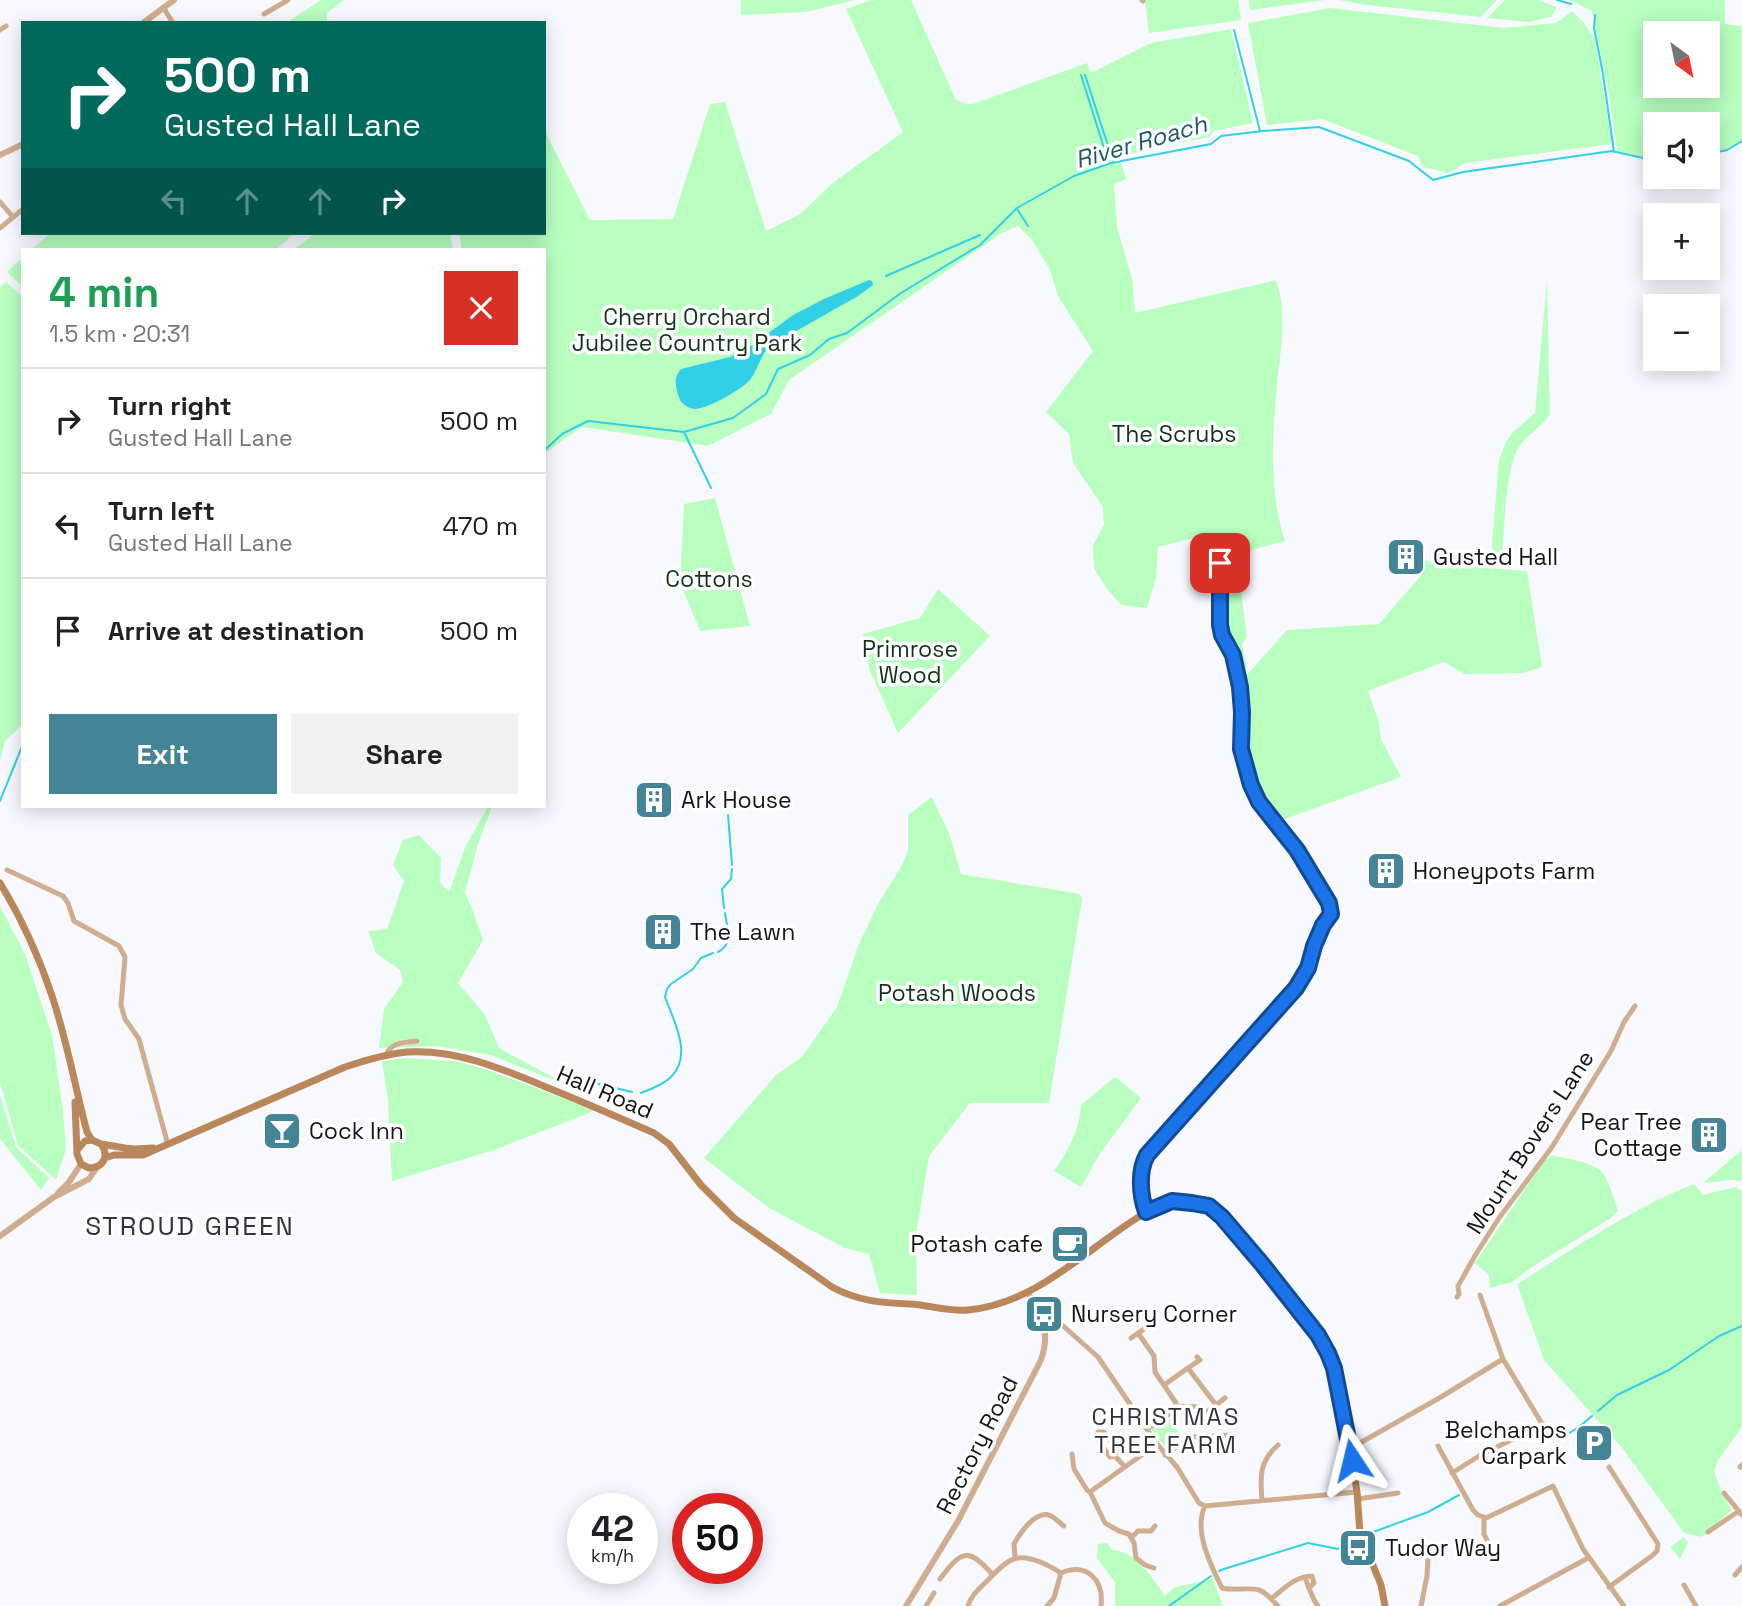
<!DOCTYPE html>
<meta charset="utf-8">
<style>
:root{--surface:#fff;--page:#f2f2f2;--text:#202124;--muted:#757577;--line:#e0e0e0;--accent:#438496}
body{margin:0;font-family:"Space Grotesk",sans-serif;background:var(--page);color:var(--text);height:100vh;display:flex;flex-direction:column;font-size:26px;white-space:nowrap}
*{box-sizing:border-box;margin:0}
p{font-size:23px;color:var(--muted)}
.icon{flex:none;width:38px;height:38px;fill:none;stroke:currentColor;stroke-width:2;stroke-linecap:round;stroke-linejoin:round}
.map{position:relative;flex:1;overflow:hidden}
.drawer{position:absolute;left:21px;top:248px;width:525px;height:560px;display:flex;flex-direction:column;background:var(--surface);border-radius:0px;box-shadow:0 4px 18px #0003}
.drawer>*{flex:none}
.banner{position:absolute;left:21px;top:21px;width:525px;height:214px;border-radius:0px;box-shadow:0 4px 18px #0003;background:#00695c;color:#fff;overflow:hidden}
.needle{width:46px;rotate:147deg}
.tools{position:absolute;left:1643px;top:21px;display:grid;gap:14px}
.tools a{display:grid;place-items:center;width:77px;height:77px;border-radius:0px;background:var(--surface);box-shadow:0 4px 18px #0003;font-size:35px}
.speed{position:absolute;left:567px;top:1493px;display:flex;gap:14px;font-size:35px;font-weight:700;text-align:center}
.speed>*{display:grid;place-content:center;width:91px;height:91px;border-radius:50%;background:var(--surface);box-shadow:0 4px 18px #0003;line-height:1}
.speed small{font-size:18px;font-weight:400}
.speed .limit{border:10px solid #d22;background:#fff;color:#111}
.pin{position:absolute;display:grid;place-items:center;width:60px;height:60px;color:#fff;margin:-30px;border-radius:14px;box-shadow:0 4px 10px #0006}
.me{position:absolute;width:77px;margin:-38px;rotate:350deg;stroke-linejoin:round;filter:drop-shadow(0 0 5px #0008)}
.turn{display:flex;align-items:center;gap:24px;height:147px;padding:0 28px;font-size:32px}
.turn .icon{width:91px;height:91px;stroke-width:2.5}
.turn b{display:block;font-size:49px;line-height:60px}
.lanes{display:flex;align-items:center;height:66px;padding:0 28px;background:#0003;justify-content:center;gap:35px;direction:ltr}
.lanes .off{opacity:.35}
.round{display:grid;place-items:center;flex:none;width:74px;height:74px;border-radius:0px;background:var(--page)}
.overview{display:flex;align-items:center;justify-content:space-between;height:119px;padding:0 28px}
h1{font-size:42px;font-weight:800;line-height:52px;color:#1e9e55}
.button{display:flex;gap:14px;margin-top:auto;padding:14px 28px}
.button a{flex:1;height:80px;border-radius:0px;background:var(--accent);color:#fff;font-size:28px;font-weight:800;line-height:80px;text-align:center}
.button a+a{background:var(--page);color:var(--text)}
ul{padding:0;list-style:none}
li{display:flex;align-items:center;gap:21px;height:105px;padding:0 28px;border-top:2px solid var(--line)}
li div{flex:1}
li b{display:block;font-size:26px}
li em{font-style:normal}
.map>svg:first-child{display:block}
.green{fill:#b8ffc0;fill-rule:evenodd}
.water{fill:#31d0e7}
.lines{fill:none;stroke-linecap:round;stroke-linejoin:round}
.stream{stroke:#31d0e7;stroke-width:2}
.minor{stroke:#d0ad8f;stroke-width:5}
.tertiary{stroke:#d0ad8f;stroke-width:6}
.secondary{stroke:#b9875a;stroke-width:7}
.route-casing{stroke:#114b97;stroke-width:18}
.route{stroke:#1a73e8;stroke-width:12}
.labels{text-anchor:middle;stroke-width:7;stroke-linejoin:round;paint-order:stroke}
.park-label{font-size:23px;fill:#123418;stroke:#fff}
.poi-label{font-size:23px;fill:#141519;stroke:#fff;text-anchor:start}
.street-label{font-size:23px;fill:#141519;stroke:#fff}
.water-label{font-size:24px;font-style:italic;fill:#1b5862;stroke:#fff}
.neighbourhood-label{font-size:24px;letter-spacing:2px;fill:#32343b;stroke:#fff}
.quarter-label{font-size:26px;letter-spacing:2px;fill:#32343b;stroke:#fff}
</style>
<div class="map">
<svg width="1742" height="1606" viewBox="0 0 1742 1606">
<rect width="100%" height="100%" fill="#f7f9ff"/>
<!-- green -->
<path class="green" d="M321,0h23l-17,13v10h-41z
M741,0h114l-49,12 -65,3z
M871,0h40l45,100 14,5 117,-42 4,10 60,-30 80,-14 22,94 -39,8 -5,6 -90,19 7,23 -12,5 3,43 15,51 3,35 141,-33c12,33 4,71 1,106 -5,51 -8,107 8,155l-49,13 11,83 -5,7 5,23 -5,8 -6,-22 -11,-28 -1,-68 -10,-24 -56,14 -2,32 -9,29 -26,-3 -14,-16 -13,-21 -1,-23 11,-20 -1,-18 -30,-44 -4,-29 -23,-22 47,-61 -35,-55 -8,-26 -18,-30 -14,-14 -16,7 -213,147 -18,34 -63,32 -126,-19 -38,27v-204h-82l-3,-17h85v-104l46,91 83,-1 37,-115 15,-2 41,129 34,-17 34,-32 69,-50 -57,-123z
M1145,0h93l3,20 -92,13z
M1249,0h76l-75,10z
M1339,0h158l-16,17 -114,-12z
M1505,0h33l19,7 -6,10 -23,5 -41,-4z
M1570,0h155v24l17,2v115l-17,8 -17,4v-29h-52l-1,36 -38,-9 -6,-44 -19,-96zM1656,33h52v53h-52z
M1330,8l174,20 52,-5 16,-12 12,12 11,16 17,105 -147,19 -16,10 -26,-6 -5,-11 -96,-37 -55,6 -19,-102z
M51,233h244l-20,17h-244z
M316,233h134l3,17h-160z
M23,257v30l-16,-15z
M1547,280l3,135c-9,12 -23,20 -31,32 -13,18 -15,84 -17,110l-11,-1 8,-96 6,-16 7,-11 23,-20z
M6,282l17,15v427l-18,17 -5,20v-474z
M715,498l35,128 -50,5 -20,-48 4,-79z
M1422,560l28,5 77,6 15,96 -19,6 -58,1 -21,-12 -76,29 10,28 3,20 20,38 -119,43c-7,-10 -18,-21 -22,-32 -14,-36 -9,-74 -15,-111l42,-47 92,-6 44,-51z
M938,589l52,47 -92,97 -28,-62 -7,-37 57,-16z
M932,797l18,39 11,38 119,20 2,5 -33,204h-79l-41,53 -13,78 1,61 -37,-2 -11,-39 -24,-6 -76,-40 -65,-50 72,-83 26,-18 35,-50 22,-63 20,-42 22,-35 7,-16v-36z
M488,807h4l-14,37 -13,49 8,18 10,29 -25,43 27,32 14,33 70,38 -79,-31 -53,-9 -58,2 5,-39 19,-27 -3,-12 -24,-17 -8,-22 19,-2 17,-48 -11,-16 10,-25 16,-5 22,23 -1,24 9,10 17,-47z
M0,906l25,48 27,81 11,76 3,38 -10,31 -38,-35 -18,-63z
M406,1058l49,3 26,7 32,11 80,31 -4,3 -95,37 -102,31 -4,-81 -6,-39z
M1115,1077l26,21 -42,57 -18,32 -27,-16c14,-20 26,-42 27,-66z
M0,1095l16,52 33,31 -8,12 -41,-51z
M1742,1150v31l-10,-1 -29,3z
M1552,1155c12,3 39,7 48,15 8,7 15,31 18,41l-7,7 -79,49 -20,15 -22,6 -1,-13 -14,-12 68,-101z
M1694,1184l9,11 32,-8 7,4v236l-24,33 -4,11 8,23 10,16 -30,27 -18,-4 -61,-84 -79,-89 -27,-76c58,-36 114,-75 177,-100z
M1166,1415l17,23 -17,10 -17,-22z
M1684,1537l4,6 -8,16 -10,-12z
M1107,1543l5,7c23,0 41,29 53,46l10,-9 33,-7 4,-3 11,29h-108v-24l-18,-24 1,-14z"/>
<!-- water -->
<path class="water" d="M869,280l3,1 1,4 -15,11 -88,50c-10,10 -12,23 -20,34 -8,9 -41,28 -54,29 -7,0 -10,-3 -15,-7 -5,-11 -9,-23 0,-33l49,-12 14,-6 49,-36 31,-16z"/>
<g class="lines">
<!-- stream -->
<path class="stream" d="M1557,0l14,4
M1595,15l-1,13 9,46 11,78
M1234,30l26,101
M1081,75l28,89
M1085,75l28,86
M1708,154l19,-4 15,-9
M1017,209l11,17
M886,276l94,-41
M684,432l27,56
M544,451l18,-17 26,-13 96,11 49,-14 33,-24 12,-25 32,-14 19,-16 18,-6 54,-40 79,-48 37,-37 57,-32 37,-13 100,-19 10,-8 42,-5 56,-4 90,34 24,19 30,-8 149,-21 44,10
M0,801l23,-57
M728,815l4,50
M724,908l-2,-19 9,-10 1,-10
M718,952c16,-8 9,-24 7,-39
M586,1087l8,-4 38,9
M641,1093c10,-4 22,-8 30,-16 22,-21 3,-56 -6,-80l2,-8 4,-5 22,-15 8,-11 12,-5
M1598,1411l19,-16 52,-25 50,-34 23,-10
M1561,1438l18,-11 13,-11
M1365,1535l63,-23 31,-17
M1219,1571l5,-2 84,-26 30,6 19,-10
M1169,1606l42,-30"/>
<!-- minor -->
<path class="minor" d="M1142,0l1,1
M163,7l10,16
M264,14l24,-14
M0,30l6,-4
M0,202l13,15
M0,228l23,-19
M7,870l56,26 5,7 6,18 45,25 6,11 -4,48 4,14 14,20 29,106
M386,1055c5,-13 18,-12 31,-14
M1146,1212c-6,-17 -8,-41 1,-57l149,-167 12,-20 6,-22 9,-21 8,-11 -2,-11 -32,-52 -38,-50 -8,-16 -10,-36 1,-37 -2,-25 -8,-32 -10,-20 -2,-10v-62
M1480,1295l23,64 44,73
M1457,1297l2,-3 -1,-8 18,-32 23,-36 53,-71 59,-96 13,-29 11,-16
M1045,1326l10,-3 6,1 37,33 59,87 20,23 22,36 6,3 152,-14
M1138,1333l16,23 1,16 21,31 -2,8 -27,18
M1131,1338l13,-9
M1188,1368l12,-8 -3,-3
M1164,1385l24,-17 28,37
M1176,1406l23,1
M1208,1411l17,-13
M1350,1445l10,-2 81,-46 62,-38
M1438,1446l35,64 5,5 8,3 67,-32 30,63 41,57
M1072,1454l2,15 13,21 3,2
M1165,1455l26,-18 40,-2
M1115,1456l-5,1 -14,-20 2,-5h6l14,19 -3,5 10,11
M1740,1467l2,-2
M1452,1473l27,-17 64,-32
M1724,1493l18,22
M1358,1499l40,-6
M1262,1501c-2,-24 -3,-39 16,-56
M1205,1506c-12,24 6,60 17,82 12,3 27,-1 37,2 7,2 14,11 19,16
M1484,1517v17l6,12 -5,3
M1708,1532l31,-21
M1131,1538l7,-7h13l4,-5
M1015,1558l-1,-14c6,-11 21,-33 35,-29 5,2 11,8 15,11
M1154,1568l-9,-3 -9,-7 -2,-15 -5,-9 -10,-3 -14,-8 -15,-31 67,-48
M1061,1573c26,-11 43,7 40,33
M1735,1575l7,-8
M940,1579c21,-28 28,-33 53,-4
M1684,1585l12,21
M1308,1586l6,14 4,6
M1609,1587l44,-32 4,-4 1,-7 -49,-77
M1271,1599c14,-11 23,-22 41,-23l2,7 -3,3h-3l-3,-9
M926,1606l8,-13
M968,1606c3,-11 12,-18 20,-26 8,-8 16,-18 26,-21 14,-5 36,7 47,14
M1047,1606l7,-8 7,-25
M1421,1606l6,-30 1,-18
M1500,1606l88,-48"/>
<!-- tertiary -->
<path class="tertiary" d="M143,23l31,-23
M0,155l23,-11
M58,1193l11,-11 12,-18
M0,1236l54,-39 35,-18 8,-12
M906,1606l52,-85 83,-161c10,-29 1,-42 -13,-67"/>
<!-- secondary -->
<path class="secondary" d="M0,883c22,36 39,74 52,113 15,44 23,91 35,136l5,8
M75,1102l2,52 4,10 8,4c14,0 21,-12 12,-24
M78,1149l7,-8 7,-1 9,4 24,4 10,1 18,-1
M105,1158l9,-3h29l202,-88c21,-7 41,-13 62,-15 51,-3 98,18 144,37 34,14 69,29 103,44l15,11 32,41 33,33 98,69c26,14 49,16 78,17 20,1 38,8 58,6 74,-7 125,-69 187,-103l18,-6 19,2 17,3 13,11 40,47 56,71 16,33 10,44 13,80 3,41 21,52 4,21"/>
</g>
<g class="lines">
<!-- route casing -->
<g class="route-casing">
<path id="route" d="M1220,563v62l2,10 11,20 7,32 2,25 -1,37 10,36 8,17 38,48 32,53 2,11 -8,11 -9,21 -6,22 -12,20 -149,167c-9,16 -7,40 -1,57l26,-11 20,2 17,3 13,11 40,47 56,71 10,18 6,15 18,92"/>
</g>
<!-- route -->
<use href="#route" class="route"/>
</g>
<!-- icons -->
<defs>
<g id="building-square" transform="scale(2.0125)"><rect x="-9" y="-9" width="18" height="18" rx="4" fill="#438496" stroke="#fff"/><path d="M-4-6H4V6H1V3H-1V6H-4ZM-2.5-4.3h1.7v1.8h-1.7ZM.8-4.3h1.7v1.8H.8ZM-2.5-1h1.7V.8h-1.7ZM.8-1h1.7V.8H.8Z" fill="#fff"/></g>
<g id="bar-square" transform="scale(2.0125)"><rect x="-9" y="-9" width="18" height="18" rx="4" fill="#438496" stroke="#fff"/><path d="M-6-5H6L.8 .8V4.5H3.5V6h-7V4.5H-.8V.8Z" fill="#fff"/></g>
<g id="cafe-square" transform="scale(2.0125)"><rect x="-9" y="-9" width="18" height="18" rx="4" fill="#438496" stroke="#fff"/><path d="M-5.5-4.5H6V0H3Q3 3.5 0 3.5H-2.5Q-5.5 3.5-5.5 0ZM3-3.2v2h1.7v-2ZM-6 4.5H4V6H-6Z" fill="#fff"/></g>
<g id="bus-square" transform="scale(2.0125)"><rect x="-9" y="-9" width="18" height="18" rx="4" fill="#438496" stroke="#fff"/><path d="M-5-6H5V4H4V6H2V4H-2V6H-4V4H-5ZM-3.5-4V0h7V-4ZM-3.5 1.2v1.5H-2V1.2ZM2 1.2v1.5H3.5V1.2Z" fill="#fff"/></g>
<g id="parking-square" transform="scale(2.0125)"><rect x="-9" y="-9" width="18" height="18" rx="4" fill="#438496" stroke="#fff"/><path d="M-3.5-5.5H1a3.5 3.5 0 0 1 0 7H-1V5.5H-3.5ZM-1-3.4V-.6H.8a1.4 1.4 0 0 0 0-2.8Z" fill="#fff"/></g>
</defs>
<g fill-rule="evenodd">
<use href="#building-square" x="1406" y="557"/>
<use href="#building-square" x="654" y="800"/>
<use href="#building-square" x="1386" y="871"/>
<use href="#building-square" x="663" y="932"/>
<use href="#bar-square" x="282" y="1131"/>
<use href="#building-square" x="1709" y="1135"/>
<use href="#cafe-square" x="1070" y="1244"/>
<use href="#bus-square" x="1044" y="1314"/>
<use href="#parking-square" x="1594" y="1443"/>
<use href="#bus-square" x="1358" y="1548"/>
</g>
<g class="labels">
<!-- park labels -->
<g class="park-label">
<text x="687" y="325">Cherry Orchard<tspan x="687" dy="26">Jubilee Country Park</tspan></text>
<text x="1174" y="442">The Scrubs</text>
<text x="709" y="587">Cottons</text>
<text x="910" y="657">Primrose<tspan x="910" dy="26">Wood</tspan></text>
<text x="957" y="1001">Potash Woods</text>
</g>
<!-- poi labels -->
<g class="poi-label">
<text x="1433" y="565">Gusted Hall</text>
<text x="681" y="808">Ark House</text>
<text x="1413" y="879">Honeypots Farm</text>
<text x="690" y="940">The Lawn</text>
<text x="1682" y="1130" text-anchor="end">Pear Tree<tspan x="1682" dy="26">Cottage</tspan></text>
<text x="309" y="1139">Cock Inn</text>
<text x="1043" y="1252" text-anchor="end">Potash cafe</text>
<text x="1071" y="1322">Nursery Corner</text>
<text x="1567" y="1438" text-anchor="end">Belchamps<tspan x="1567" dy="26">Carpark</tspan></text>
<text x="1385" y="1556">Tudor Way</text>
</g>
<!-- street labels -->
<g class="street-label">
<text transform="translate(605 1092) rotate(23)" y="8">Hall Road</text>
<text transform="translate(1530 1142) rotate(-57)" y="8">Mount Bovers Lane</text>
<text transform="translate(977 1445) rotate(-63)" y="8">Rectory Road</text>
</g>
<!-- water labels -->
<g class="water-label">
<text transform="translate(1141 142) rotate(-16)" y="8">River Roach</text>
</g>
<!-- neighbourhood labels -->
<g class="neighbourhood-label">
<text x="1166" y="1425">CHRISTMAS<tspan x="1166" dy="28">TREE FARM</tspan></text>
</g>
<!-- quarter labels -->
<g class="quarter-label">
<text x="190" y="1235">STROUD GREEN</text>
</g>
</g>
</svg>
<div class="tools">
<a><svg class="needle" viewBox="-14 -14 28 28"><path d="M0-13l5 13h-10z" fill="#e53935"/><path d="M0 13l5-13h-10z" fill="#757577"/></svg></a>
<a><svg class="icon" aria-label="sound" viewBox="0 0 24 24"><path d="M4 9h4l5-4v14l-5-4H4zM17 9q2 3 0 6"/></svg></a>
<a>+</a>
<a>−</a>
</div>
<div class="speed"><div>42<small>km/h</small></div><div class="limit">50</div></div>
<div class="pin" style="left:1220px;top:563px;background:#d93025"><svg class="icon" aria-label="arrive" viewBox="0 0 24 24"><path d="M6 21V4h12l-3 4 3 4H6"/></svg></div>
<svg class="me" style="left:1352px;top:1460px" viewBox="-20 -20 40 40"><path d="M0-17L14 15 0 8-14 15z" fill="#1a73e8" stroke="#fff" stroke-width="4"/></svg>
<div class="banner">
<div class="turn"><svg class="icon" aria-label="right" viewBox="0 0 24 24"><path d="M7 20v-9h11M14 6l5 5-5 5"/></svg><div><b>500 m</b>Gusted Hall Lane</div></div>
<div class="lanes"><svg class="icon off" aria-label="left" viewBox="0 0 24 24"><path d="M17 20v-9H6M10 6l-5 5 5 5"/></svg><svg class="icon off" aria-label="ahead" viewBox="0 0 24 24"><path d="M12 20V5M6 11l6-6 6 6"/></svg><svg class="icon off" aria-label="ahead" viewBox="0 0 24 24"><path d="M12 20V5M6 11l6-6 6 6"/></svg><svg class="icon" aria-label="right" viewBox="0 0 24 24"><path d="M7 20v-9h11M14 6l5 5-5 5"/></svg></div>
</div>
<section class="drawer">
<div class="overview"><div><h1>4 min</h1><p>1.5 km · 20:31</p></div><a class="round" style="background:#d93025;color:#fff"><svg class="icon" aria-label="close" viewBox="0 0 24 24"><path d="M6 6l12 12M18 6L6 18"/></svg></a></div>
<ul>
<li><svg class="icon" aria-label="right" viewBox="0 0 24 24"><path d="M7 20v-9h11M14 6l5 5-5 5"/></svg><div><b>Turn right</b><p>Gusted Hall Lane</p></div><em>500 m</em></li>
<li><svg class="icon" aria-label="left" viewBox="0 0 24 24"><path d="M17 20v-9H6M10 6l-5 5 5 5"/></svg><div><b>Turn left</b><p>Gusted Hall Lane</p></div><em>470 m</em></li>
<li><svg class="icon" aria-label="arrive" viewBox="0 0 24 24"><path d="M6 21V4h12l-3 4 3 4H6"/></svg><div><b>Arrive at destination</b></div><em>500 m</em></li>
</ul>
<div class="button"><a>Exit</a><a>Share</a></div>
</section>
</div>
